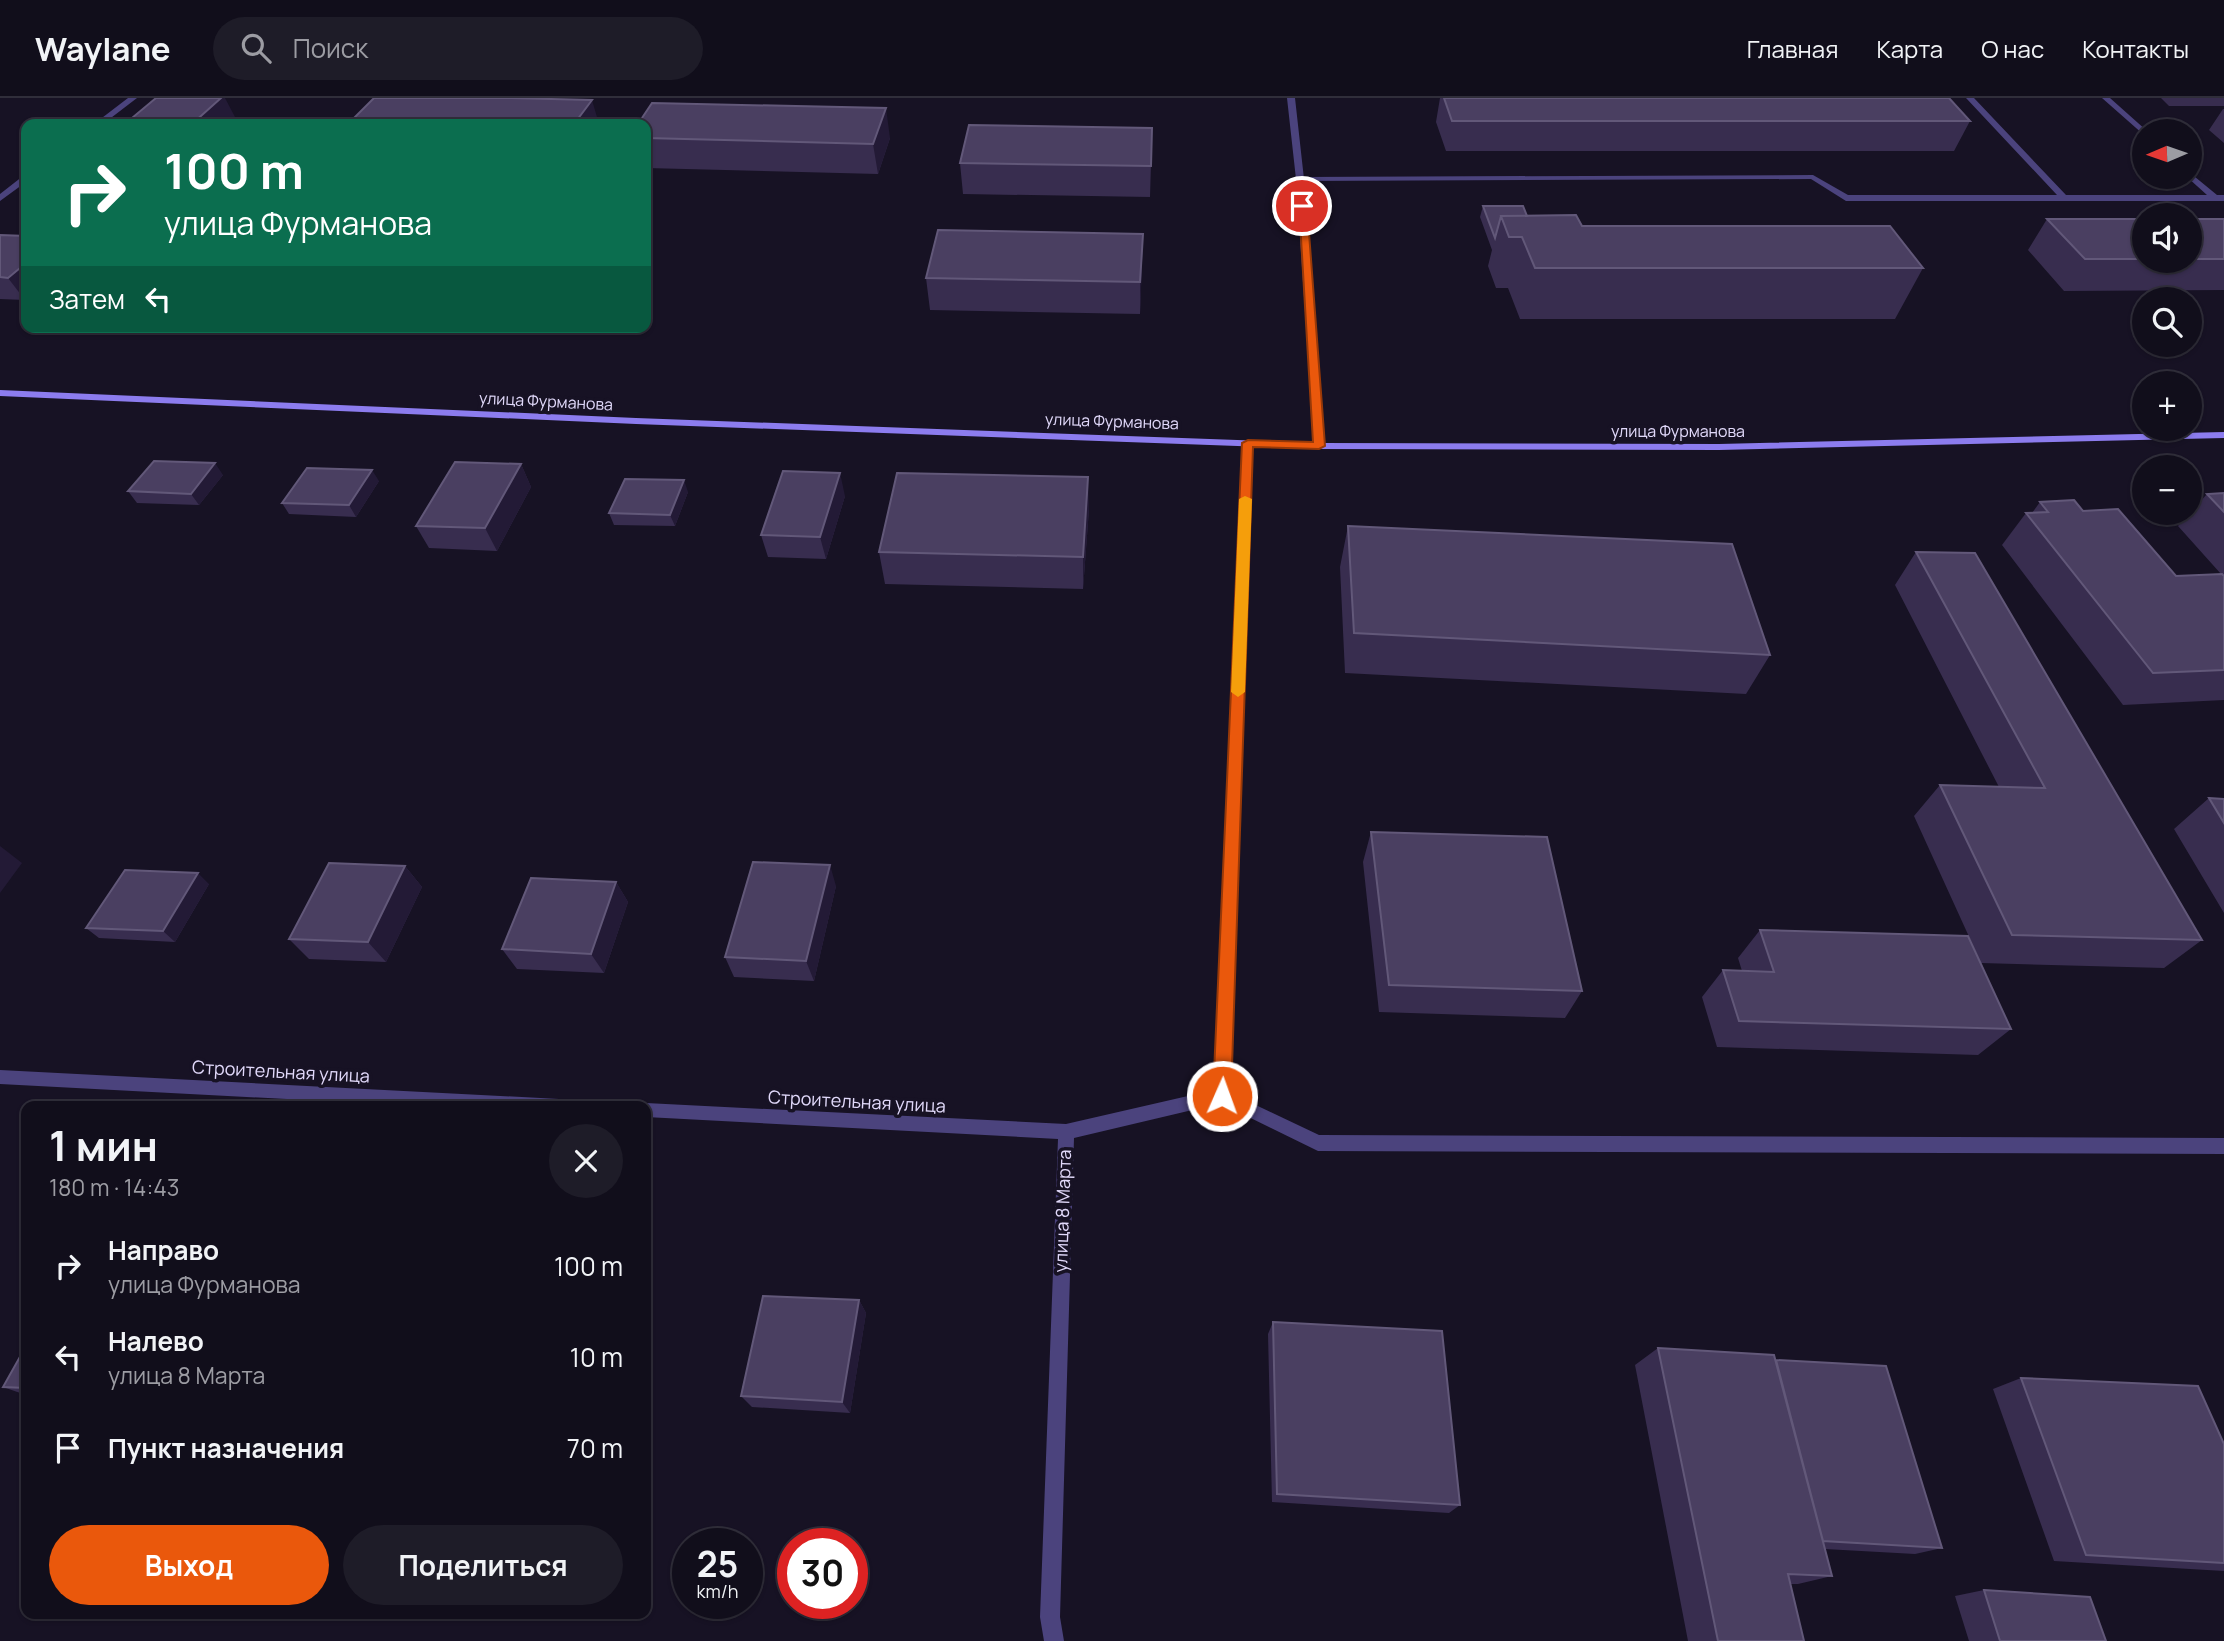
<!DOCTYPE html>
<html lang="ru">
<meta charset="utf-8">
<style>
:root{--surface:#110e1b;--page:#1e1c28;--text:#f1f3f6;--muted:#9c9ca3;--line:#302e3a;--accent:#ea580c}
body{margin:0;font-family:Manrope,sans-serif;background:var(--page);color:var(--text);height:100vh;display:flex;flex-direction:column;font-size:26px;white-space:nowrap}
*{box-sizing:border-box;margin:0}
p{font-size:23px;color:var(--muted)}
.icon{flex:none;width:38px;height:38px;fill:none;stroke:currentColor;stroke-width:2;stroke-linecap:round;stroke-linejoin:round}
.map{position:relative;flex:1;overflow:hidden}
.side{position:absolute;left:21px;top:1003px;width:630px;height:518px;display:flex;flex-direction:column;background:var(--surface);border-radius:14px;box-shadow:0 2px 5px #0004,0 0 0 2px var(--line)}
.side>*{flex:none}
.guide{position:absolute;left:21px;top:21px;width:630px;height:214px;border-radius:14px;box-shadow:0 2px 5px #0004,0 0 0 2px var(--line);background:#0b6e4f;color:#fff;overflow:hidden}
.needle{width:46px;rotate:268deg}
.fabs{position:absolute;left:2132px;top:21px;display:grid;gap:14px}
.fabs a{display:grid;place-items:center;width:70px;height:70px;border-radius:50%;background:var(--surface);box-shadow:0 2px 5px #0004,0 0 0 2px var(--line);font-size:35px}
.speed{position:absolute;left:672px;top:1430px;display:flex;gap:14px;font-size:35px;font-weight:700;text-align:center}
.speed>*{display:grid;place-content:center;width:91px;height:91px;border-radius:50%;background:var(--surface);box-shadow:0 2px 5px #0004,0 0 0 2px var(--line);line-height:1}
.speed small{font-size:18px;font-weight:400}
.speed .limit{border:10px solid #d22;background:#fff;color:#111}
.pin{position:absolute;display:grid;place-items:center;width:60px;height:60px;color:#fff;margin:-30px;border:4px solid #fff;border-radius:50%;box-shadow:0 2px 7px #0007}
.me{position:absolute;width:77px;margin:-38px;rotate:2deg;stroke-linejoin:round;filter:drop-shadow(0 0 5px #0008)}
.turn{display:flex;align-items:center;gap:24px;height:147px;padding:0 28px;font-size:32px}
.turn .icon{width:91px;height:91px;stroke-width:2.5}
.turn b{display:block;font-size:49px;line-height:60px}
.then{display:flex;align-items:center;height:66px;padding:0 28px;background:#0003;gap:14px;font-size:26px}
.round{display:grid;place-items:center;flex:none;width:74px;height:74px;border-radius:37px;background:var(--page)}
.head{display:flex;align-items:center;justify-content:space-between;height:119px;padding:0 28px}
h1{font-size:42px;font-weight:700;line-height:52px}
.cta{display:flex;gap:14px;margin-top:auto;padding:14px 28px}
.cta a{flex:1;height:80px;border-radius:42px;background:var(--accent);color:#fff;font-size:28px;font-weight:700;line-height:80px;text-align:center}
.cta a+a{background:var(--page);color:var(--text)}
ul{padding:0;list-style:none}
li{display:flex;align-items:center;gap:21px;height:91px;padding:0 28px}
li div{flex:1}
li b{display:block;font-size:26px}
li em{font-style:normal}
header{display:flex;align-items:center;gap:42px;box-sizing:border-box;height:98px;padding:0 35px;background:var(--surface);border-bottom:2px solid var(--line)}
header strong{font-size:33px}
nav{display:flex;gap:38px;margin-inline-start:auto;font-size:24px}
.search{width:490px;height:63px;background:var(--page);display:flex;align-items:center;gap:18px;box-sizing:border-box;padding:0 24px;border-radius:38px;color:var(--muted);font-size:26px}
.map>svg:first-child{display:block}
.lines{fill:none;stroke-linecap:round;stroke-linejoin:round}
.lane{fill:#4b437d;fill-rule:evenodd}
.street{fill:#4b437d;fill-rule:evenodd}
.secondary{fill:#8c7cee;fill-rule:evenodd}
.wall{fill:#382d4f}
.shaded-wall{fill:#231a36}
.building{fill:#4a3f61;stroke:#625879;stroke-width:2}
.route{fill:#ea580c;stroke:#983908;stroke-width:2}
.slow{fill:#f59e0b}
.labels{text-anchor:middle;stroke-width:7;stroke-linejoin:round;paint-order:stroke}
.far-street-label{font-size:16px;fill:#e1d9fa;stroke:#171224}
.street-label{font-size:18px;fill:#e1d9fa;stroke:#171224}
</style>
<header>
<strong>Waylane</strong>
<div class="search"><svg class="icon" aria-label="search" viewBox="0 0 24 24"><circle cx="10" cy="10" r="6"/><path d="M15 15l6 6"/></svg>Поиск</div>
<nav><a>Главная</a><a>Карта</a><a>О нас</a><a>Контакты</a></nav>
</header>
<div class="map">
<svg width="2224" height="1543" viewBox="0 0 2224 1543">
<rect width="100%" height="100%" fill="#171224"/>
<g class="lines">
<!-- lane -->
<path class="lane" d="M1966,0h8l92,97h141l-20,-18h2v-5l28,23h7v6h-378l-35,-22 -511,2 -4,-2 4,-2 513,-2 35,20h209z
M2102,0h8l37,33h-3v4z
M1222,991l97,46 905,3v16l-906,-3 -102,-50 -2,-5 2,-5z"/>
<!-- street -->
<path class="street" d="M128,0h9l-34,26h-9z
M1287,0h8l9,81 20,267 -5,3 -5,-3 -18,-267z
M23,78h3v6l-26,19v-7z
M1248,342l5,3 -23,653 -2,5 -6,2 -148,35 -14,479 4,24h-20l-4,-24 18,-478 -412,-22v-11h-6l6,-3 420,21 148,-34 29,-647z
M0,972l559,29 6,2 2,5h-149l-418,-22z"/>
<!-- secondary -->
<path class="secondary" d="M0,292l636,28 683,25 400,1 505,-12v6l-505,12 -400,-1 -683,-25 -636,-28z"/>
</g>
<!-- wall -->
<path class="wall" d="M1440,0h509l21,23 -16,30h-508l-10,-29z
M2161,0h63v8h-55z
M2223,11h1v34l-15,-13z
M646,26l244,14 -12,36 -232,-6z
M1152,30l-2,69 -187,-3 -3,-31z
M1483,108l99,20 341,42 -28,51h-375l-12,-31h-12l-8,-22 4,-16 -12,-33z
M2047,121h97v42h45v-42h35v71l-160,1 -36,-41z
M1143,136l-3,80 -210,-4 -4,-32z
M0,137l26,1v63l-1,1 -25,-1z
M521,366l10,23 -34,64 -68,-3 -13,-22z
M223,377l-24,30 -62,-2 -9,-12z
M379,383l-23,36 -67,-3 -7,-11z
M688,394l-13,34 -61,-1 -5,-12z
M2224,395v207l-101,5 -121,-160 24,-32h6l8,-11 43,9 93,65 45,-2 -43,-48 29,-32z
M845,398l-19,63 -58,-2 -7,-22z
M1089,411l-6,80 -198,-5 -6,-32z
M1348,428l422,129 -24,39 -401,-21 -5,-106z
M1916,454l286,388 -38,28 -183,-5 -67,-147 26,-31 59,2 -104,-202z
M2209,700l15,1v114l-50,-84z
M1371,734l211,159 -17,27 -186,-6 -16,-150z
M405,768l17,21 -36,75 -77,-3 -20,-20z
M616,784l12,20 -24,71 -87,-4 -15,-20z
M209,786l-34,58 -76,-4 -13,-10z
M836,788l-22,95 -80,-4 -9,-20z
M1760,832l251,99 -33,26 -261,-8 -15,-50 21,-27 19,1 -4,-13z
M859,1202l7,13 -16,100 -98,-6 -11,-11z
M1273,1224l187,183 -11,8 -177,-11 -4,-168z
M26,1248v49l-23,-8z
M1658,1250l118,12 166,188 -27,6 -90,-5 7,27 -34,8h-8l14,57h-116l-53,-276z
M2021,1280l203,66v127l-170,-10 -61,-172z
M1984,1492l122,51h-137l-14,-45z"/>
<!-- shaded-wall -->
<path class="shaded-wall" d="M221,0h4l10,19 -8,7h-35z
M592,2l7,24h-25z
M886,10l4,30 -12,36 -5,-30z
M1143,136l-1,31 -2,49v-32z
M26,165v36l-1,1 -17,-22z
M215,365l8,12 -24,30 -8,-11z
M521,366l10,23 -34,64 -12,-23z
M372,372l7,11 -23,36 -7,-12z
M840,375l5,23 -19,63 -6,-22z
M1088,379l1,32 -6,80v-32z
M684,382l4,12 -13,34 -5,-11z
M0,748l22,17 -22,30z
M830,767l6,21 -22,95 -8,-20z
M405,768l17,21 -36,75 -18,-20z
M198,775l11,11 -34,58 -12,-11z
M616,784l12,20 -24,71 -13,-19z
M859,1202l7,13 -16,100 -8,-11z"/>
<!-- building -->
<path class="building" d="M156,0h65l-29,26 -66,-1z
M374,0h137l81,2 -18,24h-226z
M1444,0h505l21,23h-518z
M652,5l234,5 -13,36 -227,-6v-14h-8z
M969,27l183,3 -1,38 -191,-3z
M1483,108h40l4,10h-26l-6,22z
M1576,117l6,11h308l33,42h-388l-13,-31h-13l-8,-21z
M2047,121h97v40h-59z
M2189,121h35v40h-35z
M938,132l205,4 -3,48 -214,-4z
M0,137l26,1v27l-18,15 -8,-1z
M154,363l61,2 -24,31 -63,-3z
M455,364l66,2 -36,64 -69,-2z
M307,370l65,2 -23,35 -67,-2z
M783,373l57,2 -20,64 -59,-2z
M897,375l191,4 -5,80 -204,-5z
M625,381l59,1 -14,35 -61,-2z
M2224,395v19l-17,-18z
M2074,402l9,11 35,-2 58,67 46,-2 2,2v94l-71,3 -127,-160 22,-1 -8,-10z
M1348,428l384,18 38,111 -416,-22z
M1916,454l59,1 227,387 -190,-5 -72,-150 105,3z
M2209,700l15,1v24z
M1371,734l176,5 35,154 -193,-6z
M753,764l77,3 -24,96 -81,-4z
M329,765l76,3 -37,76 -79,-3z
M125,772l73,3 -35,58 -77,-3z
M531,780l85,4 -25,72 -89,-5z
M1760,832l208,6 43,93 -272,-8 -16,-51 51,2z
M763,1198l96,4 -17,102 -101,-6z
M1273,1224l169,9 18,174 -183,-11z
M26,1248v42l-23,-1z
M1658,1250l116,7 58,221 -44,-2 16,67h-86z
M1776,1262l110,6 56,182 -119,-7z
M2021,1280l177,8 26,58v119l-138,-8z
M1984,1492l106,7 16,44h-106z"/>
<!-- route -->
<path class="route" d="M1299,106l8,2 18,240 -6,3 -66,-2 -22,649 -3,6 -6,2 -7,-2 -2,-6 29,-653 6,-3 65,2z"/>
<!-- slow -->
<path class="slow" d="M1245,398l7,3 -7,193 -7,5 -7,-5 8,-193z"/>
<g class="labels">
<!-- far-street labels -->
<g class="far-street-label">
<text transform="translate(546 303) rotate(3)" y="6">улица Фурманова</text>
<text transform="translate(1112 323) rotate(2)" y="6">улица Фурманова</text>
<text x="1678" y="339">улица Фурманова</text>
</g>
<!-- street labels -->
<g class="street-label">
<text transform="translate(281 974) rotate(3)" y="6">Строительная улица</text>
<text transform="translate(857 1004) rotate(3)" y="6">Строительная улица</text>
<text transform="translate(1063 1113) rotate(-88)" y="6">улица 8 Марта</text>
</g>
</g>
</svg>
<div class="fabs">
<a><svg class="needle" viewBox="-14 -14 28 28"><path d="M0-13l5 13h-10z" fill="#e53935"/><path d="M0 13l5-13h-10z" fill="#9c9ca3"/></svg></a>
<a><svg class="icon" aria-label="sound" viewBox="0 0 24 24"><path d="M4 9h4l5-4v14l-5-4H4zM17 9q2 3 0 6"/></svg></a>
<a><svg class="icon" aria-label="search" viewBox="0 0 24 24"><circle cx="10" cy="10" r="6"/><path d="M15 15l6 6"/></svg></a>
<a>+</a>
<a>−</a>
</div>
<div class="speed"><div>25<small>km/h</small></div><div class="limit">30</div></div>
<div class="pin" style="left:1302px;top:108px;background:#d93025"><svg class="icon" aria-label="arrive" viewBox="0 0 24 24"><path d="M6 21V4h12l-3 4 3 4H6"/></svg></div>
<svg class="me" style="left:1222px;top:998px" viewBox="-20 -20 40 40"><circle r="17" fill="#ea580c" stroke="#fff" stroke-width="3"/><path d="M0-11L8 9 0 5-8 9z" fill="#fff"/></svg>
<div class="guide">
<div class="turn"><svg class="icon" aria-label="right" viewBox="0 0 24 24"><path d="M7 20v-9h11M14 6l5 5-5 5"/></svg><div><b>100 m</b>улица Фурманова</div></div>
<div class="then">Затем<svg class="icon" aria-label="left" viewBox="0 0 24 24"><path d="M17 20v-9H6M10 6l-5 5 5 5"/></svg></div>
</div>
<section class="side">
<div class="head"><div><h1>1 мин</h1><p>180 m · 14:43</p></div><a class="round"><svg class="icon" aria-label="close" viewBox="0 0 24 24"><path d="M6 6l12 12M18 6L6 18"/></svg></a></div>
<ul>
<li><svg class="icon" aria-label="right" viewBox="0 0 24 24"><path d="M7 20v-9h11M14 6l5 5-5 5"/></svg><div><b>Направо</b><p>улица Фурманова</p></div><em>100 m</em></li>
<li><svg class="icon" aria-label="left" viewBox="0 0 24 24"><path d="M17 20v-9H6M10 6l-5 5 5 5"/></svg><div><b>Налево</b><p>улица 8 Марта</p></div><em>10 m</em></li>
<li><svg class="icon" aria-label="arrive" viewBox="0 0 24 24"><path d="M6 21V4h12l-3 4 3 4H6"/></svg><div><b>Пункт назначения</b></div><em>70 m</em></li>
</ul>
<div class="cta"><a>Выход</a><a>Поделиться</a></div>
</section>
</div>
